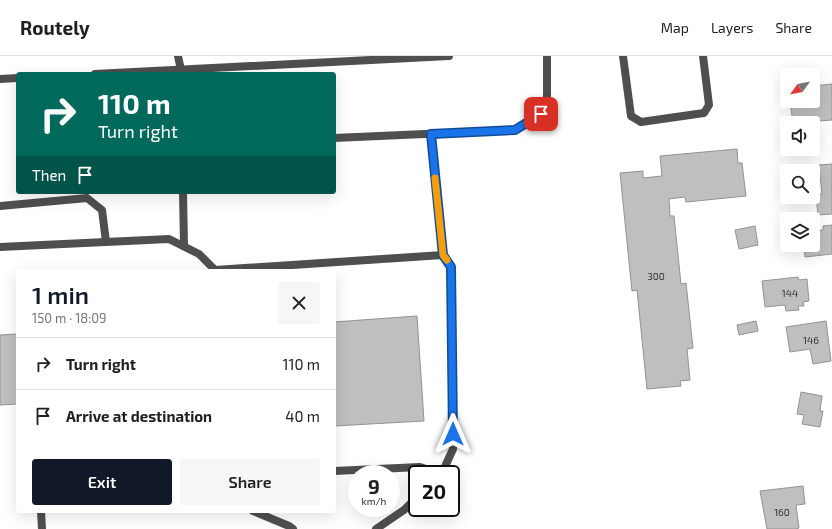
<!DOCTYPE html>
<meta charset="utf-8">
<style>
:root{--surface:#fff;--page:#f6f6f6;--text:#202124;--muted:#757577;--line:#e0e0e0;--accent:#111827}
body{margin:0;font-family:"Exo 2",sans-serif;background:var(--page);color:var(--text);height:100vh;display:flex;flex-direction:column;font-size:15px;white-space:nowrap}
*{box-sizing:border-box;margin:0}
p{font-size:13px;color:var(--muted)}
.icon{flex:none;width:22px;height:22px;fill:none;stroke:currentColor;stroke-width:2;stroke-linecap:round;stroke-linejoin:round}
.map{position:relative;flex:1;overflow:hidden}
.panel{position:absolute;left:16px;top:213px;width:320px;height:244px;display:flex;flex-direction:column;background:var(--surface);border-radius:4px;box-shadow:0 4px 16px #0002}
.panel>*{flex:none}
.guide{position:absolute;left:16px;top:16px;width:320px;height:122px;border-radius:4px;box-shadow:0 4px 16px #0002;background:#00695c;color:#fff;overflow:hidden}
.needle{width:26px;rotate:237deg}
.fabs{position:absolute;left:780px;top:12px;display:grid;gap:8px}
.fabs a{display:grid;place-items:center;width:40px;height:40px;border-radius:4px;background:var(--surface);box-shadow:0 4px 16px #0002;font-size:20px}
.speed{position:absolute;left:348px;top:409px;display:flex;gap:8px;font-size:20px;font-weight:700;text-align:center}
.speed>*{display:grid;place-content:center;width:52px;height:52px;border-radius:50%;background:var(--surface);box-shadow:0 4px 16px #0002;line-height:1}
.speed small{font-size:10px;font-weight:400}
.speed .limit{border:2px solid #111;border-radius:6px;background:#fff;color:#111}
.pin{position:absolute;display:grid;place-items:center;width:34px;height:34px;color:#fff;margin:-17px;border-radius:8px;box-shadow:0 2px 6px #0006}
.me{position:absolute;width:44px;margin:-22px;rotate:0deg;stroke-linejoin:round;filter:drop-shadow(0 0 3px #0008)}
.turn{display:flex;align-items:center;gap:14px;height:84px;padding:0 16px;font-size:18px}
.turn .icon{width:52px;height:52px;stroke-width:2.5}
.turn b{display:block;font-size:28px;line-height:34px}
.then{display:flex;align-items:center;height:38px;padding:0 16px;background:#0003;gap:8px;font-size:15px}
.round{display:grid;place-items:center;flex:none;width:42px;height:42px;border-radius:4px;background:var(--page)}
.summary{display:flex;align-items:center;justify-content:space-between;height:68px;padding:0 16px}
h1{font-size:24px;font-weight:600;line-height:30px;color:var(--accent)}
.cta{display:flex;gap:8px;margin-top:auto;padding:8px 16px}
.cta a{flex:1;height:46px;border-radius:4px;background:var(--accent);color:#fff;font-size:16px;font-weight:600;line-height:46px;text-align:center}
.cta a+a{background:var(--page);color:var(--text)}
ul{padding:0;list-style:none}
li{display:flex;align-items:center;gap:12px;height:52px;padding:0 16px;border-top:1px solid var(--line)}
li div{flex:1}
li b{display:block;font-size:15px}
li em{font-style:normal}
header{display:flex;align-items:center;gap:24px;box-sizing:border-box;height:56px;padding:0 20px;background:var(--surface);border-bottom:1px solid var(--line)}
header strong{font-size:19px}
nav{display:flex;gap:22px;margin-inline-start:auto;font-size:14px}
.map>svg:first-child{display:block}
.building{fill:#bfbfbf;stroke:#939393}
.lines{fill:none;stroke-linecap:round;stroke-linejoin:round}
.lane{stroke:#4f4f4f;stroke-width:8}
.street{stroke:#4f4f4f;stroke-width:8}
.route-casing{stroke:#114b97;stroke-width:10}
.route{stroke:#1a73e8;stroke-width:7}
.slow{stroke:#f59e0b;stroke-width:7}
.labels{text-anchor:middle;stroke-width:4;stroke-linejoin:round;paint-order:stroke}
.number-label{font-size:10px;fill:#303030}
</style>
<header>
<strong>Routely</strong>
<nav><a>Map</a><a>Layers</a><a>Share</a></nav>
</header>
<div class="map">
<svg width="832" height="473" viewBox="0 0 832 473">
<rect width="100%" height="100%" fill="#fff"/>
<!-- building -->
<path class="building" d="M832,28v36l-39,3 -3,-22h23v-15z
M737,93l1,14h4l4,33 -60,6 -1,-5 -16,2 1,17h4l7,68 5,-1 7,65 -6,1 3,31 -10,1 1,5 -34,3 -10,-99 -5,1 -12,-118 23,-2v7l19,-2 -2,-20z
M832,108v50l-14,1 -2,-20 6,-1 -3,-29z
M832,169v29l-27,3 -1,-12h9v-14l10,-1v-4z
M755,170l3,19 -19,4 -4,-19z
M798,221l1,3 8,-1 2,22 -6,1 1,4h-6l1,4 -13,1 -1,-6 -20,2 -3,-26z
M417,260l7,105 -90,5v-104z
M756,265l2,10 -19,4 -2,-10z
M826,265l5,40 -18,3 -3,-15 -20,3 -4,-25z
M18,278v70l-18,1v-70z
M801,336l21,4 -2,15h3l-3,16 -18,-3 2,-9 -7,-1z
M803,430l2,18 -9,1 3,23 -3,1h-29l-7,-38z"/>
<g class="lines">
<!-- lane -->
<path class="lane" d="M178,0l3,14
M623,0l8,60 10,6 63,-9 5,-8 -6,-49
M431,78l12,121
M334,82l181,-8 26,-16 6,-15v-43
M183,136l1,54
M0,150l87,-8 15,12 4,32
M0,191l169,-8 30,15 16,16 228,-15 8,12 2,182 -10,22 -2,3
M334,415l86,-4 9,3 3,4
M41,455l1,18
M253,455l36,15 4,3
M376,473l28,-19 13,-13"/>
<!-- street -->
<path class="street" d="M95,18l354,-18
M0,23l18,-1"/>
</g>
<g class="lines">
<!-- route casing -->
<g class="route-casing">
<path id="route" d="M453,378l-2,-167 -8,-12 -12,-121 84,-4 26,-16"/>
</g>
<!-- route -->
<use href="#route" class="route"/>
<!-- slow -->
<path class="slow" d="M435,122l8,77 4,5"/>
</g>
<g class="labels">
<!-- number labels -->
<g class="number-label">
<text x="656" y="224">300</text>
<text x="790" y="241">144</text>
<text x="811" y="288">146</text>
<text x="782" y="460">160</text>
</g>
</g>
</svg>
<div class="fabs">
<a><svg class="needle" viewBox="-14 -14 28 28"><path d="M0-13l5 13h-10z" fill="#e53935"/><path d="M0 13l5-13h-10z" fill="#757577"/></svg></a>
<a><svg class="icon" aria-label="sound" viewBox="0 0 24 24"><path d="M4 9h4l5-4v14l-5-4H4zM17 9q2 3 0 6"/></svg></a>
<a><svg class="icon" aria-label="search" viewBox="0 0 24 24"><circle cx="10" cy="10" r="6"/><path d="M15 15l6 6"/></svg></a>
<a><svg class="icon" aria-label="layers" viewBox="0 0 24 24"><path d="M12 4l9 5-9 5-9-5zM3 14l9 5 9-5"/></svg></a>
</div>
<div class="speed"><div>9<small>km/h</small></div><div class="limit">20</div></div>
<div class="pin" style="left:541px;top:58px;background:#d93025"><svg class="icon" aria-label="arrive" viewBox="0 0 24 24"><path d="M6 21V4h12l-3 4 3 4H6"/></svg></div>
<svg class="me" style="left:453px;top:378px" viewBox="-20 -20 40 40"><path d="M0-17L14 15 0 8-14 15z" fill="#1a73e8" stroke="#fff" stroke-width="4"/></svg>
<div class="guide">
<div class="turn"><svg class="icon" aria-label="right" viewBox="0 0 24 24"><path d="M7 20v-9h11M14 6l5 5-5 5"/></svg><div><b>110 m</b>Turn right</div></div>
<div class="then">Then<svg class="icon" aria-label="arrive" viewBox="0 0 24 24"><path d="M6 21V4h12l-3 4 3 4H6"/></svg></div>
</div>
<section class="panel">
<div class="summary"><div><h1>1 min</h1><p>150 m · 18:09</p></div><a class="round"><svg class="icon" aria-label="close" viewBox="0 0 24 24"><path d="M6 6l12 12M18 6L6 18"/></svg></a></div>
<ul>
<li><svg class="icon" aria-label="right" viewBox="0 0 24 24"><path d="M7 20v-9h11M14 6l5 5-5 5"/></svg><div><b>Turn right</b></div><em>110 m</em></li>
<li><svg class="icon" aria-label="arrive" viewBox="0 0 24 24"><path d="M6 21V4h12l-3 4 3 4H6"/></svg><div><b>Arrive at destination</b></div><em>40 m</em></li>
</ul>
<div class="cta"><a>Exit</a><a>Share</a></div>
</section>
</div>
